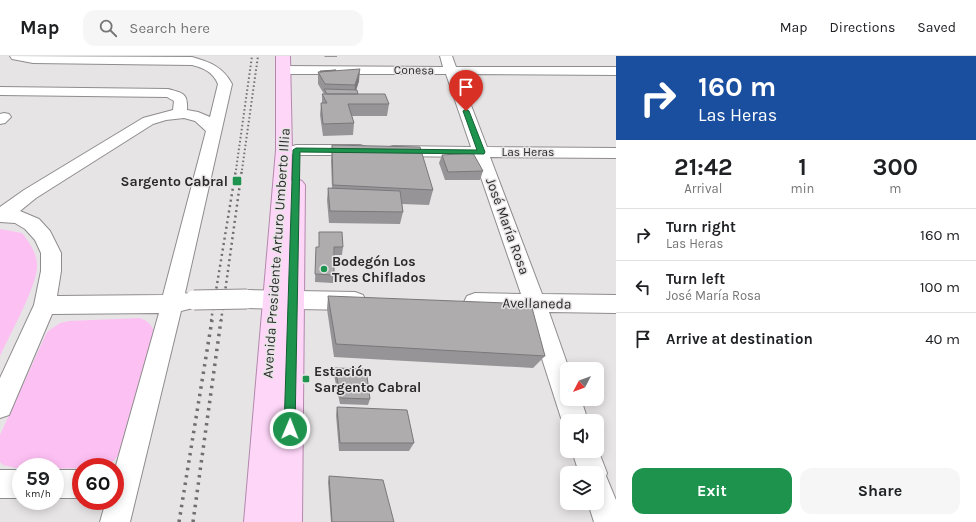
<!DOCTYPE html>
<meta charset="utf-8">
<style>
:root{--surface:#fff;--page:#f6f6f6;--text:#202124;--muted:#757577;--line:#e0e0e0;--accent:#1d934e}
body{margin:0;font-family:Karla,sans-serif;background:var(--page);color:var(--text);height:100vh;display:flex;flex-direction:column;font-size:15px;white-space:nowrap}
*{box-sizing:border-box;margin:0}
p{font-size:13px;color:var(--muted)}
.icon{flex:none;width:22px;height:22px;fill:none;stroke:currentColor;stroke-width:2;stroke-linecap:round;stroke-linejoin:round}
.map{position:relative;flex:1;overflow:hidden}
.drawer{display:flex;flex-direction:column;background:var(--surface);width:360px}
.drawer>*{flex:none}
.hud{background:#1a4fa0;color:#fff;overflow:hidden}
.needle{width:26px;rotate:229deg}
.tools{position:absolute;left:560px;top:306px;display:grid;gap:8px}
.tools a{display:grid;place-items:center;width:44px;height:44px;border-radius:8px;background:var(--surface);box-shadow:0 2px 10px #0003;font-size:20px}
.speed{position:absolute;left:12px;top:402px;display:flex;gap:8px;font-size:20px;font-weight:700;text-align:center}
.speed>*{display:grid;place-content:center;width:52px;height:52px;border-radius:50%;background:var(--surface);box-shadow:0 2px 10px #0003;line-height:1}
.speed small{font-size:10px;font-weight:400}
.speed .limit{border:6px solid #d22;background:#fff;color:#111}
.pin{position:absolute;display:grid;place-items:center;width:34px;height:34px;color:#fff;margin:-41px -17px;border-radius:50% 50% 50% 0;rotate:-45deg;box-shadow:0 0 4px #0007}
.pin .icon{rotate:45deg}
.me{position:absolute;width:44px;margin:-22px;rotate:1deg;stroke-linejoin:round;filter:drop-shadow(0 0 3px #0008)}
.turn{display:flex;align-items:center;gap:14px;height:84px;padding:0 16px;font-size:18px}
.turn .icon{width:52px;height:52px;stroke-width:2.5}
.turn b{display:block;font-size:28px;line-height:34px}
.eta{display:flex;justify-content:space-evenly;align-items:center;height:68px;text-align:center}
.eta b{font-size:24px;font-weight:700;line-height:28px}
.cta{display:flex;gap:8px;margin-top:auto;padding:8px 16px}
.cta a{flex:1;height:46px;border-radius:12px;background:var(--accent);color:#fff;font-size:16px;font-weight:700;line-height:46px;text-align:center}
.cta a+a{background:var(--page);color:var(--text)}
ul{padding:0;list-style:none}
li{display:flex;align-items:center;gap:12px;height:52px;padding:0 16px;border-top:1px solid var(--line)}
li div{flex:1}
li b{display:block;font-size:15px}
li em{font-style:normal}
header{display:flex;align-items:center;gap:24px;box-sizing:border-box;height:56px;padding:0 20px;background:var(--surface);border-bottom:1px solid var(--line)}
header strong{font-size:19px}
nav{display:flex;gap:22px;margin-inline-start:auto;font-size:14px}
.search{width:280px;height:36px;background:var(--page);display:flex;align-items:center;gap:10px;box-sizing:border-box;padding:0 14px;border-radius:12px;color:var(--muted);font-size:15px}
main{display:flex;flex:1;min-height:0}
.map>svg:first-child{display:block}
.green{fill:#fdc0f3}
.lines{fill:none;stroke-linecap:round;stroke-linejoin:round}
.minor-casing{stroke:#8f8c8e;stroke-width:2}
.major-casing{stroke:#b488ad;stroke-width:2}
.minor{fill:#fff;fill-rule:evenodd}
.major{fill:#fed6f8;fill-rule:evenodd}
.rail-far2{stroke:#706e6f;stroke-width:2;stroke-dasharray:1.5 2.5;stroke-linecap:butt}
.rail-far1{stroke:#706e6f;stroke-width:2.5;stroke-dasharray:2 3.5;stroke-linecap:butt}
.rail{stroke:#706e6f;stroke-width:3.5;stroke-dasharray:2.5 5;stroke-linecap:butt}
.minor-bridge-casing{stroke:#8f8c8e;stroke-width:21;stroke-linecap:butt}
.minor-bridge{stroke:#fff;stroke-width:19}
.wall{fill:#969496}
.shaded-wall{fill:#7a787a}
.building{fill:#afacae;stroke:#7a787a}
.route{fill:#1d934e;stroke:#136033}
.poi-dot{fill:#1d934e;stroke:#e7e4e6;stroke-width:1.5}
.labels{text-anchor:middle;stroke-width:3;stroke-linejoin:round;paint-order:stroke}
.far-street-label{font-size:12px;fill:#2b2a2b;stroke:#e7e4e6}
.poi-label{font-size:14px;font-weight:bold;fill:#2b2a2b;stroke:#e7e4e6;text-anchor:start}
.street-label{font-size:14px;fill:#2b2a2b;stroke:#e7e4e6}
</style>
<header>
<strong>Map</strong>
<div class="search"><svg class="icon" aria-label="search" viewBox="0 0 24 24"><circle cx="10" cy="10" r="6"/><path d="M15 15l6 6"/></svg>Search here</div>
<nav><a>Map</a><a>Directions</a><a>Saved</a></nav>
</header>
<main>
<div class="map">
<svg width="616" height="466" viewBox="0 0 616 466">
<rect width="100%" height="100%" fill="#e7e4e6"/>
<!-- green -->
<path class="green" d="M0,173l22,4c7,9 15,20 15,32 1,20 -28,71 -37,91z
M140,262c10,4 14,9 16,20l-30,104c-4,7 -8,16 -15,21 -8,6 -45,5 -56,6v-2h-34v2l-18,-4 -3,-3v-27l47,-103 13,-9 9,-2z"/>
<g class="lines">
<!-- minor casing -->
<g class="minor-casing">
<path id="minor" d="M10,0l182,1c18,5 31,10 40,27l-47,209 8,3 3,6 -3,6 -12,3 -51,211h-30l6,-21h9v-32l44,-156 -107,1 -43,101 -9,3v-40l34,-73 7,-34v-18l-6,-13 -10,-11 -10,-6 -15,-1v-15l24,-17 119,-72 30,-8 1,-9 -7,-4 -167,-2v-8l168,2c15,4 20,4 19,21l11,2 12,5 8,-33c-5,-12 -14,-16 -26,-19l-159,-2 -21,-4zM184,62l11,3 11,10 -43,164 -106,1 4,-25v-18l-11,-22 -11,-12 -19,-8 16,-13 117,-74 13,-4z
M440,0h12l4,11h160v8l-157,-1 28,73 129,1v10l-126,-1 52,137 74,1v18l-67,-1 20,57h-2v30h14l7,22h-21v9l-5,-9 -35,-109 -52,-1 -8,-3 -3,-6 3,-6 8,-3 46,1 -47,-137 -81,-1 -6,-2 -2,-3 2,-3 6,-2 78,1 -25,-73h-162l-5,-1 -1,-3 1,-3 5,-1 159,1z
M4,57l5,1 2,3 -6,6 -5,1v-10z
M296,89h64l6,2 2,3 -2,3 -6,2h-64l-6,-2 -2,-3 2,-3z
M247,234l108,2 8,3 3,6 -3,6 -8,3 -108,-2 -8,-3 -3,-6 3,-6z
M597,391l10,26 -1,3 10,24v22h-22l-6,-19h9v-30h-18l-7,-22h25z
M0,414h21v28h-21z
M55,414h26v28h-26z"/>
</g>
<!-- major casing -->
<g class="major-casing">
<path id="major" d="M276,0h14l2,94 -1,31 5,-2 6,2 3,4 -3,337h-58l32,-372z"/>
</g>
<!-- minor -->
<use href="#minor" class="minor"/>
<!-- major -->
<use href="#major" class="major"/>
<!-- rail-far2 -->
<path class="rail-far2" d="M236,114l16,-114
M242,114l16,-114"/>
<!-- rail-far1 -->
<path class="rail-far1" d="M211,265l25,-152
M221,265l21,-152"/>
<!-- rail -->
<path class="rail" d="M179,466l33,-202
M193,466l28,-202"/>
<!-- minor-bridge casing -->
<g class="minor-bridge-casing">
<path id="minor-bridge" d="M194,244l53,-1"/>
</g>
<!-- minor-bridge -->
<use href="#minor-bridge" class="minor-bridge"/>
</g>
<!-- wall -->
<path class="wall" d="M324,0h13v1h-12z
M318,16l41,9 -3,9 2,4 31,10 -2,12h-35l2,7 -1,12 -30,1 -3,-21 1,-12h1v-9h2l-6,-10z
M332,89l101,45 -4,15 -27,-1 1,8 -3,12 -71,-1 -2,-23 1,-12h4l-1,-27z
M442,99l41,16 -3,9h-35l-6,-17z
M316,191h27l-1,8h-8l-1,28 -18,-1z
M328,240l217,60 -12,12 -199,-11 -7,-48z
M335,312l35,31 -2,6 -28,-1 -6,-29z
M337,351l77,36 -5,8h-70l-3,-36z
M329,420l65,46h-63l-3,-40z"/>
<!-- shaded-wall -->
<path class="shaded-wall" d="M360,13l-1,12 -5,16 1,-12z"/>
<!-- building -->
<path class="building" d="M360,13l-5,16 -30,-1 -7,-12z
M336,14l-16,2v-1z
M324,33l33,1 1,4h-31z
M322,38h63l4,10h-41l6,19 -31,1 -2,-21h6z
M332,89l88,2 13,43 -100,-5z
M473,97l10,18 -35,1 -6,-17z
M328,132l72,3 3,21 -73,-1z
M319,176h23l1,15h-9v28l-19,-1 1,-27h3z
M328,240l203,8 14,52 -209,-12z
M335,312l31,1 4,30 -29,-1z
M337,351l70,3 7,33h-74z
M329,420l54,4 11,42h-62z"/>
<!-- route -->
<path class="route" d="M466,53l3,2 16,41 -1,2 -184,-2 -5,277 -1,4 -4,2 -4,-2 -2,-4 9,-279 3,-2 181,2 -14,-39z"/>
<!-- markers -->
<g class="poi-dot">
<rect x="232" y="120" width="10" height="10" rx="2"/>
<circle cx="324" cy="213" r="4"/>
<rect x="302" y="319" width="8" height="8" rx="2"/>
</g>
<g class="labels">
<!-- far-street labels -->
<g class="far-street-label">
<text transform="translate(414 14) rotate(1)" y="4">Conesa</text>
<text x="528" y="100">Las Heras</text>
</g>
<!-- poi labels -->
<g class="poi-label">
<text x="228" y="130" text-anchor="end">Sargento Cabral</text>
<text x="332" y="210">Bodegón Los<tspan x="332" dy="16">Tres Chiflados</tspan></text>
<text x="314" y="320">Estación<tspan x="314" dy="16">Sargento Cabral</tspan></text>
</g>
<!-- street labels -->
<g class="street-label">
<text transform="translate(508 170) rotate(70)" y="5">José María Rosa</text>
<text transform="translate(276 197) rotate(-86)" y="5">Avenida Presidente Arturo Umberto Illia</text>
<text transform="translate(537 247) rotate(1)" y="5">Avellaneda</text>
</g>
</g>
</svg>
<div class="tools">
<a><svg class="needle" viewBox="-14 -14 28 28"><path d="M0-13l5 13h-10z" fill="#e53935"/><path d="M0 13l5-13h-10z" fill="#757577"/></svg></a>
<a><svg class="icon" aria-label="sound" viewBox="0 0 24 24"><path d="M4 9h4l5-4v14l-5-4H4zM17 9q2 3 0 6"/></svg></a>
<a><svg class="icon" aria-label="layers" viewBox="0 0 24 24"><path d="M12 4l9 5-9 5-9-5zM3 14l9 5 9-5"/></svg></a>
</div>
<div class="speed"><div>59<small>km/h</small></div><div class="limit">60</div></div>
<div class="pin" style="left:466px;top:55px;background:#d93025"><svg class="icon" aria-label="arrive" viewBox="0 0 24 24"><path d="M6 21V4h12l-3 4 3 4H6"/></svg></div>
<svg class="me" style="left:290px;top:373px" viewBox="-20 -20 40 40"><circle r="17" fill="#1d934e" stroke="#fff" stroke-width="3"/><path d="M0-11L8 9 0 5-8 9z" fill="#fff"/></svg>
</div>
<section class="drawer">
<div class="hud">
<div class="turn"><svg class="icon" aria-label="right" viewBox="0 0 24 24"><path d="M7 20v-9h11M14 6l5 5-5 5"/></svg><div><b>160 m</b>Las Heras</div></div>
</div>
<div class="eta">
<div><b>21:42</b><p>Arrival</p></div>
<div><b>1</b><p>min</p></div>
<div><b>300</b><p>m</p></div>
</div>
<ul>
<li><svg class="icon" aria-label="right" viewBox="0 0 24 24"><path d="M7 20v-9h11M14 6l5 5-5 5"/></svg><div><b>Turn right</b><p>Las Heras</p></div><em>160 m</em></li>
<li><svg class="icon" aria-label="left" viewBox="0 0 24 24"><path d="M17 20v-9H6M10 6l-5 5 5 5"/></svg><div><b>Turn left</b><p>José María Rosa</p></div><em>100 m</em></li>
<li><svg class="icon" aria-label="arrive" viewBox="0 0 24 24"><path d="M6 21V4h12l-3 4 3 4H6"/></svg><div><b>Arrive at destination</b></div><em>40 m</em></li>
</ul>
<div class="cta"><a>Exit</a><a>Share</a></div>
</section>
</main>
